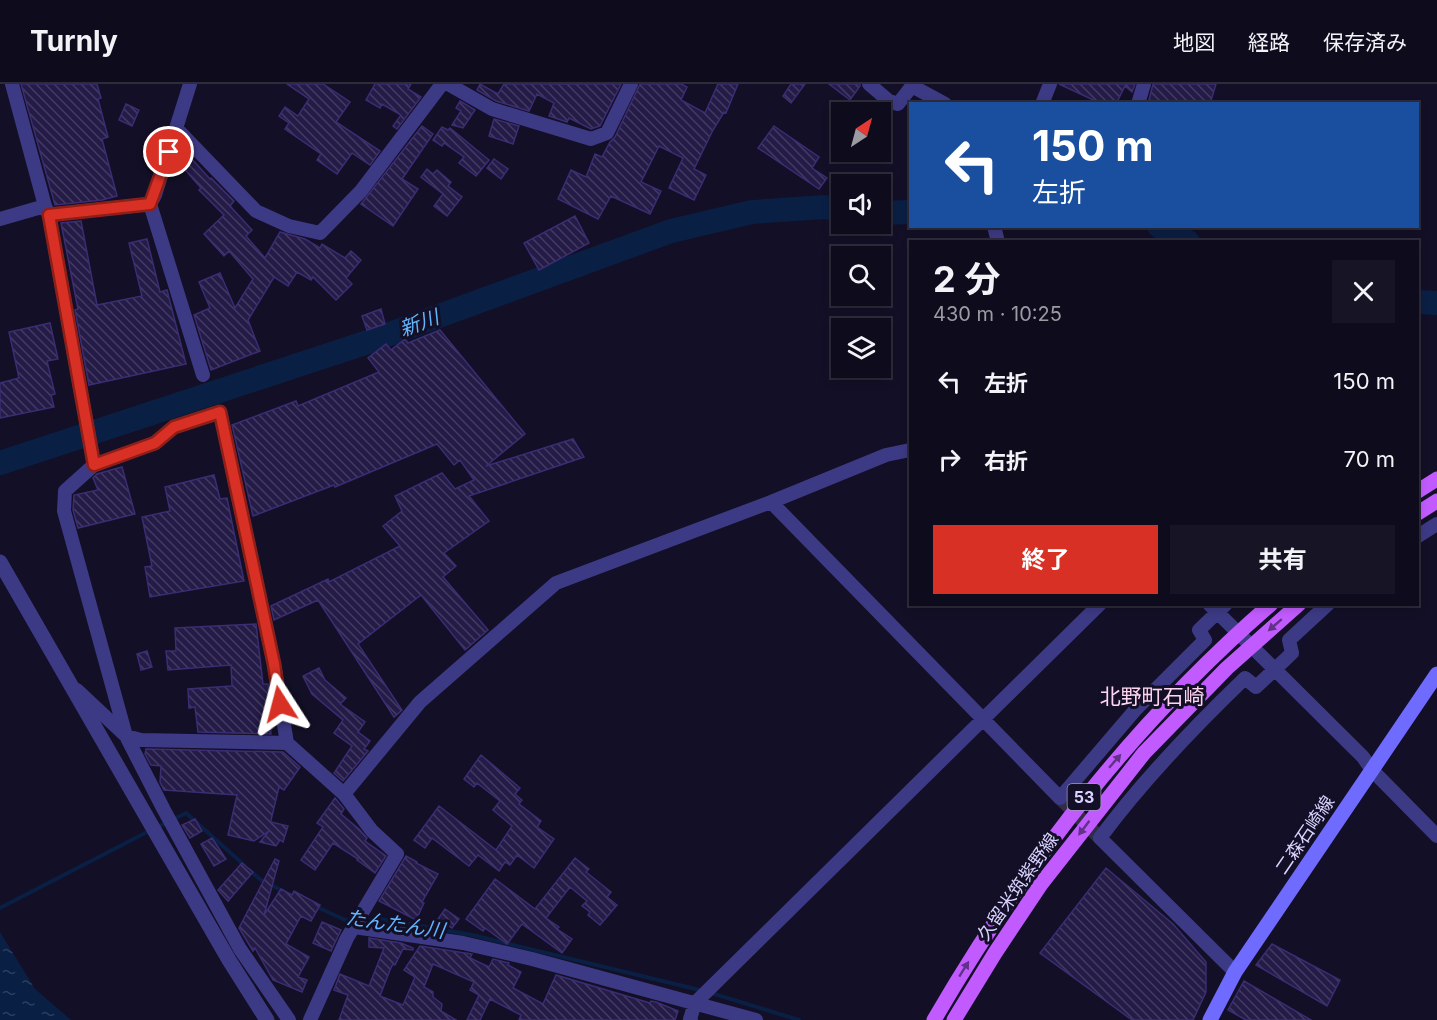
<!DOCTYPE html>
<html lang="ja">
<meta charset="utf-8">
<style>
:root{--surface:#0e0b1c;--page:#171425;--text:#f1f3f6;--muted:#9b9ba3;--line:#2e2b3b;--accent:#d93025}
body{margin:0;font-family:Inter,"Noto Sans JP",sans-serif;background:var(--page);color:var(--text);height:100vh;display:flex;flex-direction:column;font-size:22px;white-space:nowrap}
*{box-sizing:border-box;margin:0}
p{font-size:20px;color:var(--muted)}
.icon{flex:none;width:33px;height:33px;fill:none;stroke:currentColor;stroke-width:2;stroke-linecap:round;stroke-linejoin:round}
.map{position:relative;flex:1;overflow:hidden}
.drawer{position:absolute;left:909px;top:156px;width:510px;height:366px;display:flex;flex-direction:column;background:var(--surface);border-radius:0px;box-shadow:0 3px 9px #0003,0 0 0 2px var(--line)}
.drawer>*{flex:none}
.guide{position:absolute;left:909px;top:18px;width:510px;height:126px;border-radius:0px;box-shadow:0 3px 9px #0003,0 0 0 2px var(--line);background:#1a4fa0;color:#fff;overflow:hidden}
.needle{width:39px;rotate:36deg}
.fabs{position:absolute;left:831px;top:18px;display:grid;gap:12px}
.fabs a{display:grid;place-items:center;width:60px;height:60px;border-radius:0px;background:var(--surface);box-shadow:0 3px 9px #0003,0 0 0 2px var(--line);font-size:30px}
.pin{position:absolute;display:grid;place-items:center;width:51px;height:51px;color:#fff;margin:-26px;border:3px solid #fff;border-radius:50%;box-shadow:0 2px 6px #0007}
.me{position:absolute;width:66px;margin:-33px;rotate:351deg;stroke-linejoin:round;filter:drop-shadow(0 0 4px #0008)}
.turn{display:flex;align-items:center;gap:21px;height:126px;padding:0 24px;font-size:27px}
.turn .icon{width:78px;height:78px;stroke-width:2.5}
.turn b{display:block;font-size:42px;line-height:51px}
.round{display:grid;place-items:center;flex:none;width:63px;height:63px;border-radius:0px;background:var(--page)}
.overview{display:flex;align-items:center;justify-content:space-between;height:102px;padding:0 24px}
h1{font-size:36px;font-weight:700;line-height:45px}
.cta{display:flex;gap:12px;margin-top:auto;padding:12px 24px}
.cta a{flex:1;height:69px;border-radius:0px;background:var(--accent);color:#fff;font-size:24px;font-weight:700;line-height:69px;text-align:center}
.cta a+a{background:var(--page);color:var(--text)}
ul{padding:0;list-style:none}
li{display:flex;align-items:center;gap:18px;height:78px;padding:0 24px}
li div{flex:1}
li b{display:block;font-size:22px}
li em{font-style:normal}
header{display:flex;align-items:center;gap:36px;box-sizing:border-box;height:84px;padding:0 30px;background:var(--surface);border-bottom:2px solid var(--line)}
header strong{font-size:28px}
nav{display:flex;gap:33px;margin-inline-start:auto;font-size:21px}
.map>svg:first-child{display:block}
.water{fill:url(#water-ripples)}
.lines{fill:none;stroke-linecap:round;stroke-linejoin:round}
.stream{stroke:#0a1f44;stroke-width:4}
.river{stroke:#0a1f44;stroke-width:24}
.building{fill:url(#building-back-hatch);stroke:#3b2d73;stroke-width:1.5}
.minor-tunnel{stroke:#312d47;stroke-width:14;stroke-dasharray:14 7;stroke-linecap:butt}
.minor{stroke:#3d3a85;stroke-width:14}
.tertiary{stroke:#3d3a85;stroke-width:15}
.secondary{stroke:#6f6bff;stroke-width:15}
.primary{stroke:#c25bff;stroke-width:15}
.oneway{fill:#623188}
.route-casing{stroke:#8d1f18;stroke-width:15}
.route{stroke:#d93025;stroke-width:10}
.labels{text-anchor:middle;stroke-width:6;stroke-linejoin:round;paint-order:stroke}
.shield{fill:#130f26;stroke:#9e99be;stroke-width:1.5}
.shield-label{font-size:16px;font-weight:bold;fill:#d9d4ff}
.street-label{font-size:18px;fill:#d9d4ff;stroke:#130f26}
.water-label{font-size:20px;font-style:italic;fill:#62b6ff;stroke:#130f26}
.quarter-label{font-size:21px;fill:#ffd6f0;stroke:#130f26}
</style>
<header>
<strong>Turnly</strong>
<nav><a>地図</a><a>経路</a><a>保存済み</a></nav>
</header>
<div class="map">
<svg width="1437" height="936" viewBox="0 0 1437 936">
<defs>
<pattern id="water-ripples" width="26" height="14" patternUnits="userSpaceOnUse" patternTransform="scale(1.5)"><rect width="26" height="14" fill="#0a1f44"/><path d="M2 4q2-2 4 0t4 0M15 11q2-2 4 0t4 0" fill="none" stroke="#2d3f60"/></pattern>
<pattern id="building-back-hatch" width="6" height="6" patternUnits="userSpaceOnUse" patternTransform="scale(1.5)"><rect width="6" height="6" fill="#241b47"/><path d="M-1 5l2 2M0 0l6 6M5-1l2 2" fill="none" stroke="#433b63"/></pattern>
</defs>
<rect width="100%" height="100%" fill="#130f26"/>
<!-- water -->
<path class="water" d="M0,848l35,57 36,31h-71z"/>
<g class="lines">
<!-- stream -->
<path class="stream" d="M158,743l28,-14 58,52
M249,786l12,10 22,11
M315,822l30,14h10
M0,824l151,-78
M362,836l18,-1 92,16 232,56
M711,909l88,27"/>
<!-- river -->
<path class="river" d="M880,129l30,-1
M1159,142l29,16
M1418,218l19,1
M0,379l365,-120 306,-112 81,-19 72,-5 18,3"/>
</g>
<!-- building -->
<path class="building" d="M21,0h76l4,14 -3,1 10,38 -6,2 15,57 -15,4 -47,5z
M287,0h36l27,18 -14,20 44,29 -10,14 -18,-12 -15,21 -20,-14 4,-6 -36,-25 4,-6 -10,-7 6,-9 13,9 11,-17z
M375,0h36l-3,5 13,8 -24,32 -4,-3 8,-11 -19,-11 -2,4 -14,-8z
M480,0l18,10 6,-10h117l-21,42 -9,3 -22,-11 -2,4 -18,-6 5,-13 -17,-9 -8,17 -33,-10 -19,-11z
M640,0h41l6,3 -6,13 24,13 13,-29h20l-12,29 -2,-1 -11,18 -19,39 12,6 -12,25 -25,-12 14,-30 -24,-12 -18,36 20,9 -11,23 -39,-18 -13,23 -40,-20 13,-29 15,7 9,-23 7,3 8,-15 5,-5z
M791,0h14l-14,19 -8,-7z
M829,0h31v2l-10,14z
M1059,0h76l-3,8 -7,-6 -9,18h-14z
M1153,0h63l-6,20h-62z
M460,17l15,9 -12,18 -11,-3 9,-14 -5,-3z
M126,20l13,6 -7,16 -13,-6z
M494,35l25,7 -6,18 -24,-8z
M422,42l11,8 -31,45 16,10 -25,37 -32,-22z
M774,42l45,31 -7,11 15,10 -8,11 -61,-41z
M442,43l6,3 2,-2 39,32 -13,16 -17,-13 5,-6 -20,-14 -2,3 -9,-6z
M190,73l20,22 1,-1 23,23 -4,5 22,24 -6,6 19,22 15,-26 25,7 15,9 2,-4 23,14 6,-7 10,9 -15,18 6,6 -16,16 -23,-23 -2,3 -14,-8 -9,14 -14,-9 -26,43 12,31 -49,19 -17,-55 16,-7 -11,-26 21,-9 15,35 18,-29 -24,-28 -5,5 -20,-22 20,-19 -25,-25 2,-2 -20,-23z
M494,75l14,10 -7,10 -14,-11z
M427,85l6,5 4,-4 14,12 -3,4 14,11 -15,19 -13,-10 9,-12 -22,-17z
M575,132l14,27 -50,27 -15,-27z
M81,137l16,84 45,-9 -13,-53 18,-4 13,53 7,-2 19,74 -97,21 -14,-75 3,-1 -17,-86z
M381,225l4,15 -18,6 -5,-14z
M50,239l8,36 -11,2 8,33 -4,1 3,12 -54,11v-35l19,-5 -10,-46z
M440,246l85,104 -39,32 87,-27 11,18 -115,39 20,25 -45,32 12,13 -13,11 45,53 -23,20 -44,-55 -63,49 44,66 -8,7 -76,-117 -44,20 -3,-14 57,-27 1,3 71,-36 -17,-20 19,-15 -7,-15 47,-23 13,16 19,-9 -14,-20 -6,5 -17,-21 -102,43 -1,-2 -81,31 -21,-91 64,-24 2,5 81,-34 -11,-14 18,-14 5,6 14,-11 3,4z
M122,383l13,47 -57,14 -5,-18 1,-15 24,-5 -5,-12 4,-4z
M214,391l6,24 7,-1 17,83 -94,16 -5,-30 7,-1 -10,-49 28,-6 -5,-24z
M256,540l7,60h5l3,50 -73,-2 -3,-25 -6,1 -1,-19 44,-3 -1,-21 -63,5 -2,-19h10l-1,-23z
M147,567l5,16 -11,3 -4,-16z
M319,584l6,12 21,18 -6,6 25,18 -7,10 12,9 -6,8 4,2 -25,30 -9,-8 18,-27 -18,-13 9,-13 -31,-26 -9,-18z
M146,665l137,3 17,15 -16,23 -5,-3 -8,33v2l17,4 -5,16 -3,-2 -4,6 -16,-4 9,-11 -15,10 -26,-6 9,-40 -73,-5 -4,-8 1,-16 -10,-1 -6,-11z
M481,671l39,33 -5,6 7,6 -3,4 22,17 -4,6 17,12 -20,29 -17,-13 -7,10 -5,-3 -6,9 -21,-16 -9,11 -37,-28 -7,10 -11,-8 25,-34 57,44 16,-24 -19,-16 7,-9 -23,-18 -3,4 -10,-8z
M335,714l9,11 -3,5 18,15 8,9 -2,3 21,15 -11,17 -18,-13 1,-1 -25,-16 -18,27 -14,-10 22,-33 -6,-4z
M195,735l7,12 -12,7 -8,-13z
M212,754l14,21 -12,7 -13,-22z
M406,772l11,6 -1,1 22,11 -16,28 2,1 -8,17 -37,-19z
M575,774l14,11 -3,3 25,20 -4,5 10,8 -17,20 -12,-10 2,-3 -8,-6 5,-5 -17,-14 -24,31 13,9 -2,2 15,10 -10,14 -40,-29 -15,20 -22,-16 -2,3 -17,-12 29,-40 40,30z
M275,775l4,2 -15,54 17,-26 11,6 2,-4 26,14 -9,16 -10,-5 -15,28 23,13 -11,20 9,3 -5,12 -29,-12 -18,-32 -2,3 -14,-23z
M242,779l11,9 -25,29 -10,-11z
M1106,784l67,56 33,38v30l-13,28h-61l-92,-67z
M445,825l14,10 -7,9 -14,-9z
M322,838l19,8 -10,21 -18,-8z
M369,854l32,5 12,5v2l-10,-1 -8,16 -2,-1 -3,6 -10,26 23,9 12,-28 -11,-7 16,-24 52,8 -2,4 19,9 4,-8 16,4 -1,2 13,7 -8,16 30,16 13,-29 94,28 1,-2 5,1 22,9 -3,9h-156l2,-5 -31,-16 -10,21h-13l12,-25 -9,-5 4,-8 -41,-18 -9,23 9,5v5l9,7 -1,7 15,9h-117l9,-25 -14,-5 6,-16 29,12 15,-38 -15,-1z
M1272,860l68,36 -13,26 -71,-41z
M1244,897l67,39h-65l-18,-10z"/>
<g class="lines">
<!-- minor-tunnel -->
<path class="minor-tunnel" d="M1060,714l40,40"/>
<!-- minor -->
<path class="minor" d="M12,0l33,122 4,9 45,250
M190,0l-35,111 -5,9 53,171
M448,0l44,25 99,30 16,-6 24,-49
M869,0l20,17 9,3 14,-18 33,18
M1042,20l8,-20
M1138,20l6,-20
M177,45l79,82 33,15 31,7 41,-42 81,-107
M49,131l101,-11
M0,135l45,-13
M994,142l4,16
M771,418l289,296 76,-89 69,-69 -6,-10 27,-26
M1418,452l19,-12
M1209,520l154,153 9,13 65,66
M77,606l49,46 38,74 76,139 49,71
M287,659l-146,-3 -15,-4 -62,-225 1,-20 29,-26 61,-22 19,-16 46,-15 54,252 13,79 57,51 28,37 25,23 -50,84 -37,82
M344,710l76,-92 136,-119 215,-81 115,-47 24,-5
M354,843l109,16 69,16 224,61
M1235,888l-135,-134c43,-58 93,-110 145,-160l11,9 36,-34 -3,-13 39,-36
M691,936l-1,-1 5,-16 405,-399"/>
<!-- tertiary -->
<path class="tertiary" d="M0,478l229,398 38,60"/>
<!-- secondary -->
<path class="secondary" d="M1210,936l25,-48 202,-298"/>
<!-- primary -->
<path class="primary" d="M1418,407l19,-12
M1418,429l19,-12
M934,936c92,-158 199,-296 337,-416
M954,936l41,-67 46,-69 103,-131 83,-85 72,-64"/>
</g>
<!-- one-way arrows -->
<defs><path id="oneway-solid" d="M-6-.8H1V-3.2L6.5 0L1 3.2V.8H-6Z" transform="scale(1.5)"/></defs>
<g class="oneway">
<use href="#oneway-solid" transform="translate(1275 541) rotate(139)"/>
<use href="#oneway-solid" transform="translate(1115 677) rotate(-49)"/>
<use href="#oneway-solid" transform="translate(1084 744) rotate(127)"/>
<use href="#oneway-solid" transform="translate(964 885) rotate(-58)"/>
</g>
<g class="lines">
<!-- route casing -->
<g class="route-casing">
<path id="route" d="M169,68l-19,52 -101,11 45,250 61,-22 19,-16 46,-15 54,252 6,40"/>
</g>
<!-- route -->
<use href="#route" class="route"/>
</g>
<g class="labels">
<!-- shield labels -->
<rect class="shield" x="1067.5" y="700" width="33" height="26" rx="4.5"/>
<g class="shield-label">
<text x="1084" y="719">53</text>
</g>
<!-- street labels -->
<g class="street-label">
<text transform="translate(1305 751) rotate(-56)" y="6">二森石崎線</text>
<text transform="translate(1018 803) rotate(-55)" y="6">久留米筑紫野線</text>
</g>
<!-- water labels -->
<g class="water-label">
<text transform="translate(419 239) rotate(-20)" y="7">新川</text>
<text transform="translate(395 840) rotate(8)" y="7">たんたん川</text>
</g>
<!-- quarter labels -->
<g class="quarter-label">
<text x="1152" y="620">北野町石崎</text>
</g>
</g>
</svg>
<div class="fabs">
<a><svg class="needle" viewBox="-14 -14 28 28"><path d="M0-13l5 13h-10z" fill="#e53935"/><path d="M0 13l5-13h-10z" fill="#9b9ba3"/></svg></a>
<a><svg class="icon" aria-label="sound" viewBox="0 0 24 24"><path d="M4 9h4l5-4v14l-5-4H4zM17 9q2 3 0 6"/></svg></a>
<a><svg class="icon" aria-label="search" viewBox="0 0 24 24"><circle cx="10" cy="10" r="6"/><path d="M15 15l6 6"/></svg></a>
<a><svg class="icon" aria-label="layers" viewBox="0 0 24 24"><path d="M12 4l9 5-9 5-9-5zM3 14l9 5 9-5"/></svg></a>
</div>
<div class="pin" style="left:169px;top:68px;background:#d93025"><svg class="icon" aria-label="arrive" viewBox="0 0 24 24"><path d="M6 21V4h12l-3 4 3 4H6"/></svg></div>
<svg class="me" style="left:280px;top:620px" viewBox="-20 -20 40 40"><path d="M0-17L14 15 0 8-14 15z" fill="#d93025" stroke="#fff" stroke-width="4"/></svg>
<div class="guide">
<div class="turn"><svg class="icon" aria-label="left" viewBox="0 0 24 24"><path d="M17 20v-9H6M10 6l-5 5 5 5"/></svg><div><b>150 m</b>左折</div></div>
</div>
<section class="drawer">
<div class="overview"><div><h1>2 分</h1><p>430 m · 10:25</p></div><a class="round"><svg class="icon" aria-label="close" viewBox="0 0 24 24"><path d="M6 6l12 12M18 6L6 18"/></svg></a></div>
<ul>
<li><svg class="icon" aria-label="left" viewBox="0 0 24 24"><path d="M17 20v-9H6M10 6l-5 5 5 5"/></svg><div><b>左折</b></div><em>150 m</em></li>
<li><svg class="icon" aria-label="right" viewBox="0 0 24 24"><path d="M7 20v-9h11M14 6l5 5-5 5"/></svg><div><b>右折</b></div><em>70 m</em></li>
</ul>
<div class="cta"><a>終了</a><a>共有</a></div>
</section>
</div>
